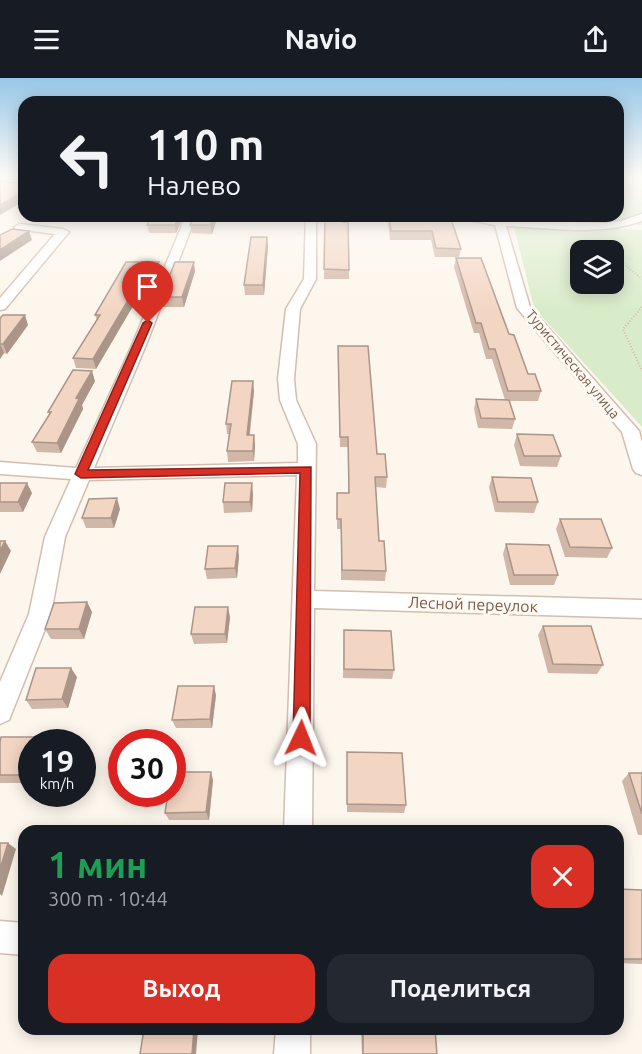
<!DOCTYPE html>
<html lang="ru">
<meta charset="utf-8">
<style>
:root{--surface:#171b24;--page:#242831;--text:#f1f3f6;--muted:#9ea1a6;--accent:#d93025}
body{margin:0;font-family:Ubuntu,sans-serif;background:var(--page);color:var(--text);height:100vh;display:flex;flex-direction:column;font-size:22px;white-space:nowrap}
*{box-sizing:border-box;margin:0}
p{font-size:20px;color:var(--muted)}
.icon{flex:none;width:33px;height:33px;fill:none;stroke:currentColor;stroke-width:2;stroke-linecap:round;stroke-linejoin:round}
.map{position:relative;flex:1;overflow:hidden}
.sheet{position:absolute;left:18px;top:747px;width:606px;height:210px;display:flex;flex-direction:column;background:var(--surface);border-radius:18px;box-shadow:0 3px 15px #0003}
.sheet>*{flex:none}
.banner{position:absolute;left:18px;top:18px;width:606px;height:126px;border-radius:18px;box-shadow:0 3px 15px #0003;background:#171b24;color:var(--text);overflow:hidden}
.tools{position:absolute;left:570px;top:162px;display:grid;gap:12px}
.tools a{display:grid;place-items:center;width:54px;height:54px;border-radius:12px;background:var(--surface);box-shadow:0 3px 15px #0003;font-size:30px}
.speed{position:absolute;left:18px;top:651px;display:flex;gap:12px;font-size:30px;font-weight:700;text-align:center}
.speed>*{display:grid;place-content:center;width:78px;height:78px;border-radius:50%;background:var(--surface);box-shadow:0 3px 15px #0003;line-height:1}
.speed small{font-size:15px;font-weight:400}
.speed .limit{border:9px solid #d22;background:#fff;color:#111}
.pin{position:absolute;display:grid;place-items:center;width:51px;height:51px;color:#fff;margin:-62px -26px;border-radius:50% 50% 50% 0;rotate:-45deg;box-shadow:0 0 6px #0007}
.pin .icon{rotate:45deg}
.me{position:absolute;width:66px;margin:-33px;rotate:2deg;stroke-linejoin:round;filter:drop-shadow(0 0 4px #0008)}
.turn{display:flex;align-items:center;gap:21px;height:126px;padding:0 30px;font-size:27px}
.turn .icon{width:78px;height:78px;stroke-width:2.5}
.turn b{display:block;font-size:42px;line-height:51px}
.round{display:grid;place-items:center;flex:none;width:63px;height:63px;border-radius:18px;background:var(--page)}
.head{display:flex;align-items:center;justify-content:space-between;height:102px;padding:0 30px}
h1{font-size:36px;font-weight:700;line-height:45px;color:#1e9e55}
.cta{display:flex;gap:12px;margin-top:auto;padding:12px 30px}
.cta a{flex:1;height:69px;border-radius:18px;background:var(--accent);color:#fff;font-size:24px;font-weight:700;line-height:69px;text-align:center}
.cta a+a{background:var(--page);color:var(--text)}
header{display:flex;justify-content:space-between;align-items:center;height:78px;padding:0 30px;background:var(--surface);font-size:27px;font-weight:700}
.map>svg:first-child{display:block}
.green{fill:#d8ecc9;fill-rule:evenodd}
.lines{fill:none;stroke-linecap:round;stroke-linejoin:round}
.street-casing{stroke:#d1beb0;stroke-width:3}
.path{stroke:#d9b8a5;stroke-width:2;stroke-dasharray:1 2;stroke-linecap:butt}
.street{fill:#fff;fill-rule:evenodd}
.wall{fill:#d1b7a8}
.shaded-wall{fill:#aa9588}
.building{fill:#f3d5c3;stroke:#aa9588;stroke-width:1.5}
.route{fill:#d93025;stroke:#8d1f18;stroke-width:1.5}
.labels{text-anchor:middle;stroke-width:6;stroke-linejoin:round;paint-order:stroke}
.far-street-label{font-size:14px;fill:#7a5c4d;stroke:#fffaf3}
.street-label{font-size:16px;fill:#7a5c4d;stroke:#fffaf3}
</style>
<header><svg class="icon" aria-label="menu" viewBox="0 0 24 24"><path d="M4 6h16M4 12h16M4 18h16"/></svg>Navio<svg class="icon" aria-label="share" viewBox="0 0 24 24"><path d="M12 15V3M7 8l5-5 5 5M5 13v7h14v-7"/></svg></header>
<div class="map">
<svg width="642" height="976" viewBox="0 0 642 976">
<rect width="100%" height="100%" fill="#fdf6ec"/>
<!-- green -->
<path class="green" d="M618,100h24v47l-136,-9h112z
M513,144l129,8v197l-108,-119zM580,172h34v34h-34z"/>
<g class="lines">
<!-- street casing -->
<g class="street-casing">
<path id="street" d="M0,101l24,2v6l-24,-2z
M642,136v7c-42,15 -91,7 -136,5l24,81 109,124 3,11v33l-6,-2 -3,-4 -11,-37 -105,-124 -22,-83 -36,-7 -1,-2h22l20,4 106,3 15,-2z
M186,138h10l-50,129 -52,123 204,-5v-19l-18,-44 -2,-21 8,-70 18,-30 2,-63h10v63l-16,30 -6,70 2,21 20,44 -2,147 328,9v18l-328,-10 -2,223h-28l13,-356 -208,5 -24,57 -14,77 -42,106 -9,4v-42l29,-68 16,-77 26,-58 -71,-5v-12l76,6 56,-123z
M20,146l43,5 6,3 -64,77 -5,1v-12l55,-64 -39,-5 -2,-2z
M0,843l24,2v32l-24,-2z
M276,951h34v25h-36z"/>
</g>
<!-- path -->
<path class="path" d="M593,162l14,10
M614,178l28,23
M642,229l-19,22 19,42"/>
<!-- street -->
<use href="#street" class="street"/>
</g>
<!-- wall -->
<path class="wall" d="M152,138h32l-8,17h-27l-2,-8z
M218,138l-6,18 -20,-1 -2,-8z
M325,138l18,6 6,48v9h-25z
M389,138h61l11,33 -2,8h-24l-4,-17h-41l-2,-17z
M267,159l1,9 -4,49h-19l-1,-10z
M456,180l53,76 19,40 13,17 -3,10h-28l5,18 -3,10 -34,-1 -4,-19 2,-10 29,1 -13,-41h-6l-7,-26h-5l-20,-66z
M159,184l1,9 -14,36 -13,-1 -37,63 -20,-1 -3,-10 24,-38 -2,-5z
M195,193l-11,36h-21l-2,-10z
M0,240l28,7 -21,29 -3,-1 -4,6z
M338,268l39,108 10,23 -1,11 -10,-1 3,54 7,30 -1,10 -44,-1v-51h-4v-36h11v-46h-8z
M95,303l-13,24 1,4 -22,44 -24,-1 -5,-10 17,-28 -1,-2z
M254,313l-4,44 5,10 -1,16 -26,1 -1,-11 2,-17h-2l-1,-10z
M517,356l44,22 -4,11 -37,-1 -6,-21z
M492,399l46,25 -4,11 -39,-1 -6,-25z
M0,405l32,10 -9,19h-23z
M253,416l-1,18 -28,1 -1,-11z
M120,431l-6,19h-28l-4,-10z
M560,441l52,29 -5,10 -42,-1 -9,-28z
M506,466l52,31 -4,10h-44l-7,-31z
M239,478l-2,22 -30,1 -2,-10z
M87,524l5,10 -8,27h-33l-6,-10z
M230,539l-3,26 -33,1 -3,-10z
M543,548l60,39 -6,9 -49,-1 -10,-38z
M344,552l50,40 -2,9 -49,-1z
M77,599l-9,31 -36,1 -6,-9z
M216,617l-4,33h-36l-4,-8z
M39,659l5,5h-12v41h-32v-41z
M347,674l59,53 -2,8 -57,-1z
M629,695h13v62h-4l-16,-54z
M213,702l-4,40h-40l-4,-7z
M618,811l24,1v74l-24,-1z
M361,951h74l2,25h-75z"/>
<!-- shaded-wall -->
<path class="shaded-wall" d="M24,113v10l-24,14v-10z
M179,138h5l-8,17 -1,-8z
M214,138h4l-6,18 -2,-9z
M29,153l3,9 -32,21v-11z
M267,159l1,9 -4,49 -1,-10z
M159,184l1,9 -14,36 -2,-10z
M194,184l1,9 -11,36 -2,-10z
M130,219l3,9 -37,63 -3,-10z
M25,237l3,10 -21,29 -4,-10z
M0,266l4,9 -4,6z
M92,293l3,10 -13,24 1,4 -22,44 -4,-10 19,-45z
M253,303l1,10 -6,54 -1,-10z
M254,357l1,10 -1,16 -1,-10z
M27,405l5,10 -9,19 -5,-10z
M252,405l1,11 -1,18 -2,-10z
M117,420l3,11 -6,19 -3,-10z
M5,463l6,10 -11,23v-23z
M238,468l1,10 -2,22 -2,-10z
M87,524l5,10 -8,27 -5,-10z
M228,529l2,10 -3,26 -2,-9z
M71,590l6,9 -9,31 -6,-9z
M214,608l2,9 -4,33 -2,-9z
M39,659l5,5h-6z
M32,685v15l-4,-3z
M211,694l2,8 -4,40 -3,-8z
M8,765l8,6 -14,47 -2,-2v-25z
M194,951h4l-2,25h-4z"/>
<!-- building -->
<path class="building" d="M0,103l24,3v7l-24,14z
M152,138h27l-4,9h-28z
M194,138h20l-4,9h-20z
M325,138h18v6h5l1,48 -25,-1z
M389,138h61l11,33 -25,-1 -4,-17h-41z
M12,151l17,2 -29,19v-15z
M251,159h16l-4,48h-19z
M456,180h25l28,76 5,1 14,39h7l6,17h-33l-13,-42h-6l-8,-26h-5z
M126,184h33l-15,35h-14l-37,62 -20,-1 27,-43h-5z
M175,184h19l-12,35h-21z
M3,237h22l-22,29h-3v-26z
M338,268h30l9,108h8l2,23h-12l4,64h5l2,30 -44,-1 -1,-51h-4v-26h12l-1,-56h-8z
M73,292l19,1 -16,27 3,1 -22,44 -25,-1 19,-30h-3z
M232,303h21l-6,54h7l-1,16h-26l4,-27h-5z
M476,321l33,1 6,19 -34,-1z
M517,356l36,1 8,21h-37z
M492,399l39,1 7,24h-40z
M0,405h27l-9,19h-18z
M225,405h27l-2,19h-27z
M117,420l-6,20h-29l7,-19z
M560,441h41l11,29 -42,-1z
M0,463h5l-5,10z
M506,466l43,1 9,30h-44z
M208,468h30l-3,22 -30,1z
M87,524l-8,27h-34l9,-26z
M195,529h33l-3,27h-34z
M543,548h48l12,39 -50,-1z
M344,552l47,1 3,39 -50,-1z
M36,590h35l-9,31 -36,1z
M178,608h36l-4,33 -38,1z
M1,659h38l-1,5h-6v21l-4,12h-28v-33z
M347,674l55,1 4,52 -59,-1z
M172,694h39l-5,40 -41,1 3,-19h4z
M629,695h13v41z
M0,765h8l-8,26z
M618,811l24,1v69h-24z
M144,951h50l-2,25h-52z
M363,951h72l2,25h-74z"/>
<!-- sky -->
<linearGradient id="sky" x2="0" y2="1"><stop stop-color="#97c7e8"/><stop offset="0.42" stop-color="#fefbf6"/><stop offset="1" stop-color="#fefbf6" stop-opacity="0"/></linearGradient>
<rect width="642" height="236" fill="url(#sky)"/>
<!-- route -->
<path class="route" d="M148,242l4,3 -64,147 223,-3 -1,271 -3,6 -6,2 -6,-2 -2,-6 7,-265 -219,5 -6,-4 68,-151z"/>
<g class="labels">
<!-- far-street labels -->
<g class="far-street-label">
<text transform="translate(573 286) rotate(50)" y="5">Туристическая улица</text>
</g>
<!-- street labels -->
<g class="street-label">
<text transform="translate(473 526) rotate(2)" y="6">Лесной переулок</text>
</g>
</g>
</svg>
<div class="tools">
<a><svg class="icon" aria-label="layers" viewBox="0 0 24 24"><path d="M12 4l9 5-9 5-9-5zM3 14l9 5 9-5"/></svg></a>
</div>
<div class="speed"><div>19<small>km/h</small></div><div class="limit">30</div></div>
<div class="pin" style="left:148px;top:245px;background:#d93025"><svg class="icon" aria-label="arrive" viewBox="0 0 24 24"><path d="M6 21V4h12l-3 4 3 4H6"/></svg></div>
<svg class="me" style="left:301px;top:660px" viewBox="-20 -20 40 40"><path d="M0-17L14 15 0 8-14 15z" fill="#d93025" stroke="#fff" stroke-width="4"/></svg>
<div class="banner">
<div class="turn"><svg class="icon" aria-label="left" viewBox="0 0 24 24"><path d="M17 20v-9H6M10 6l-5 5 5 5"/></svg><div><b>110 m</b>Налево</div></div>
</div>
<section class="sheet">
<div class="head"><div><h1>1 мин</h1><p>300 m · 10:44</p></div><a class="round" style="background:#d93025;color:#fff"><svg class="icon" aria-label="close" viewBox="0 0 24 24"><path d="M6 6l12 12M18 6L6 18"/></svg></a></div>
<div class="cta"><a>Выход</a><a>Поделиться</a></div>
</section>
</div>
